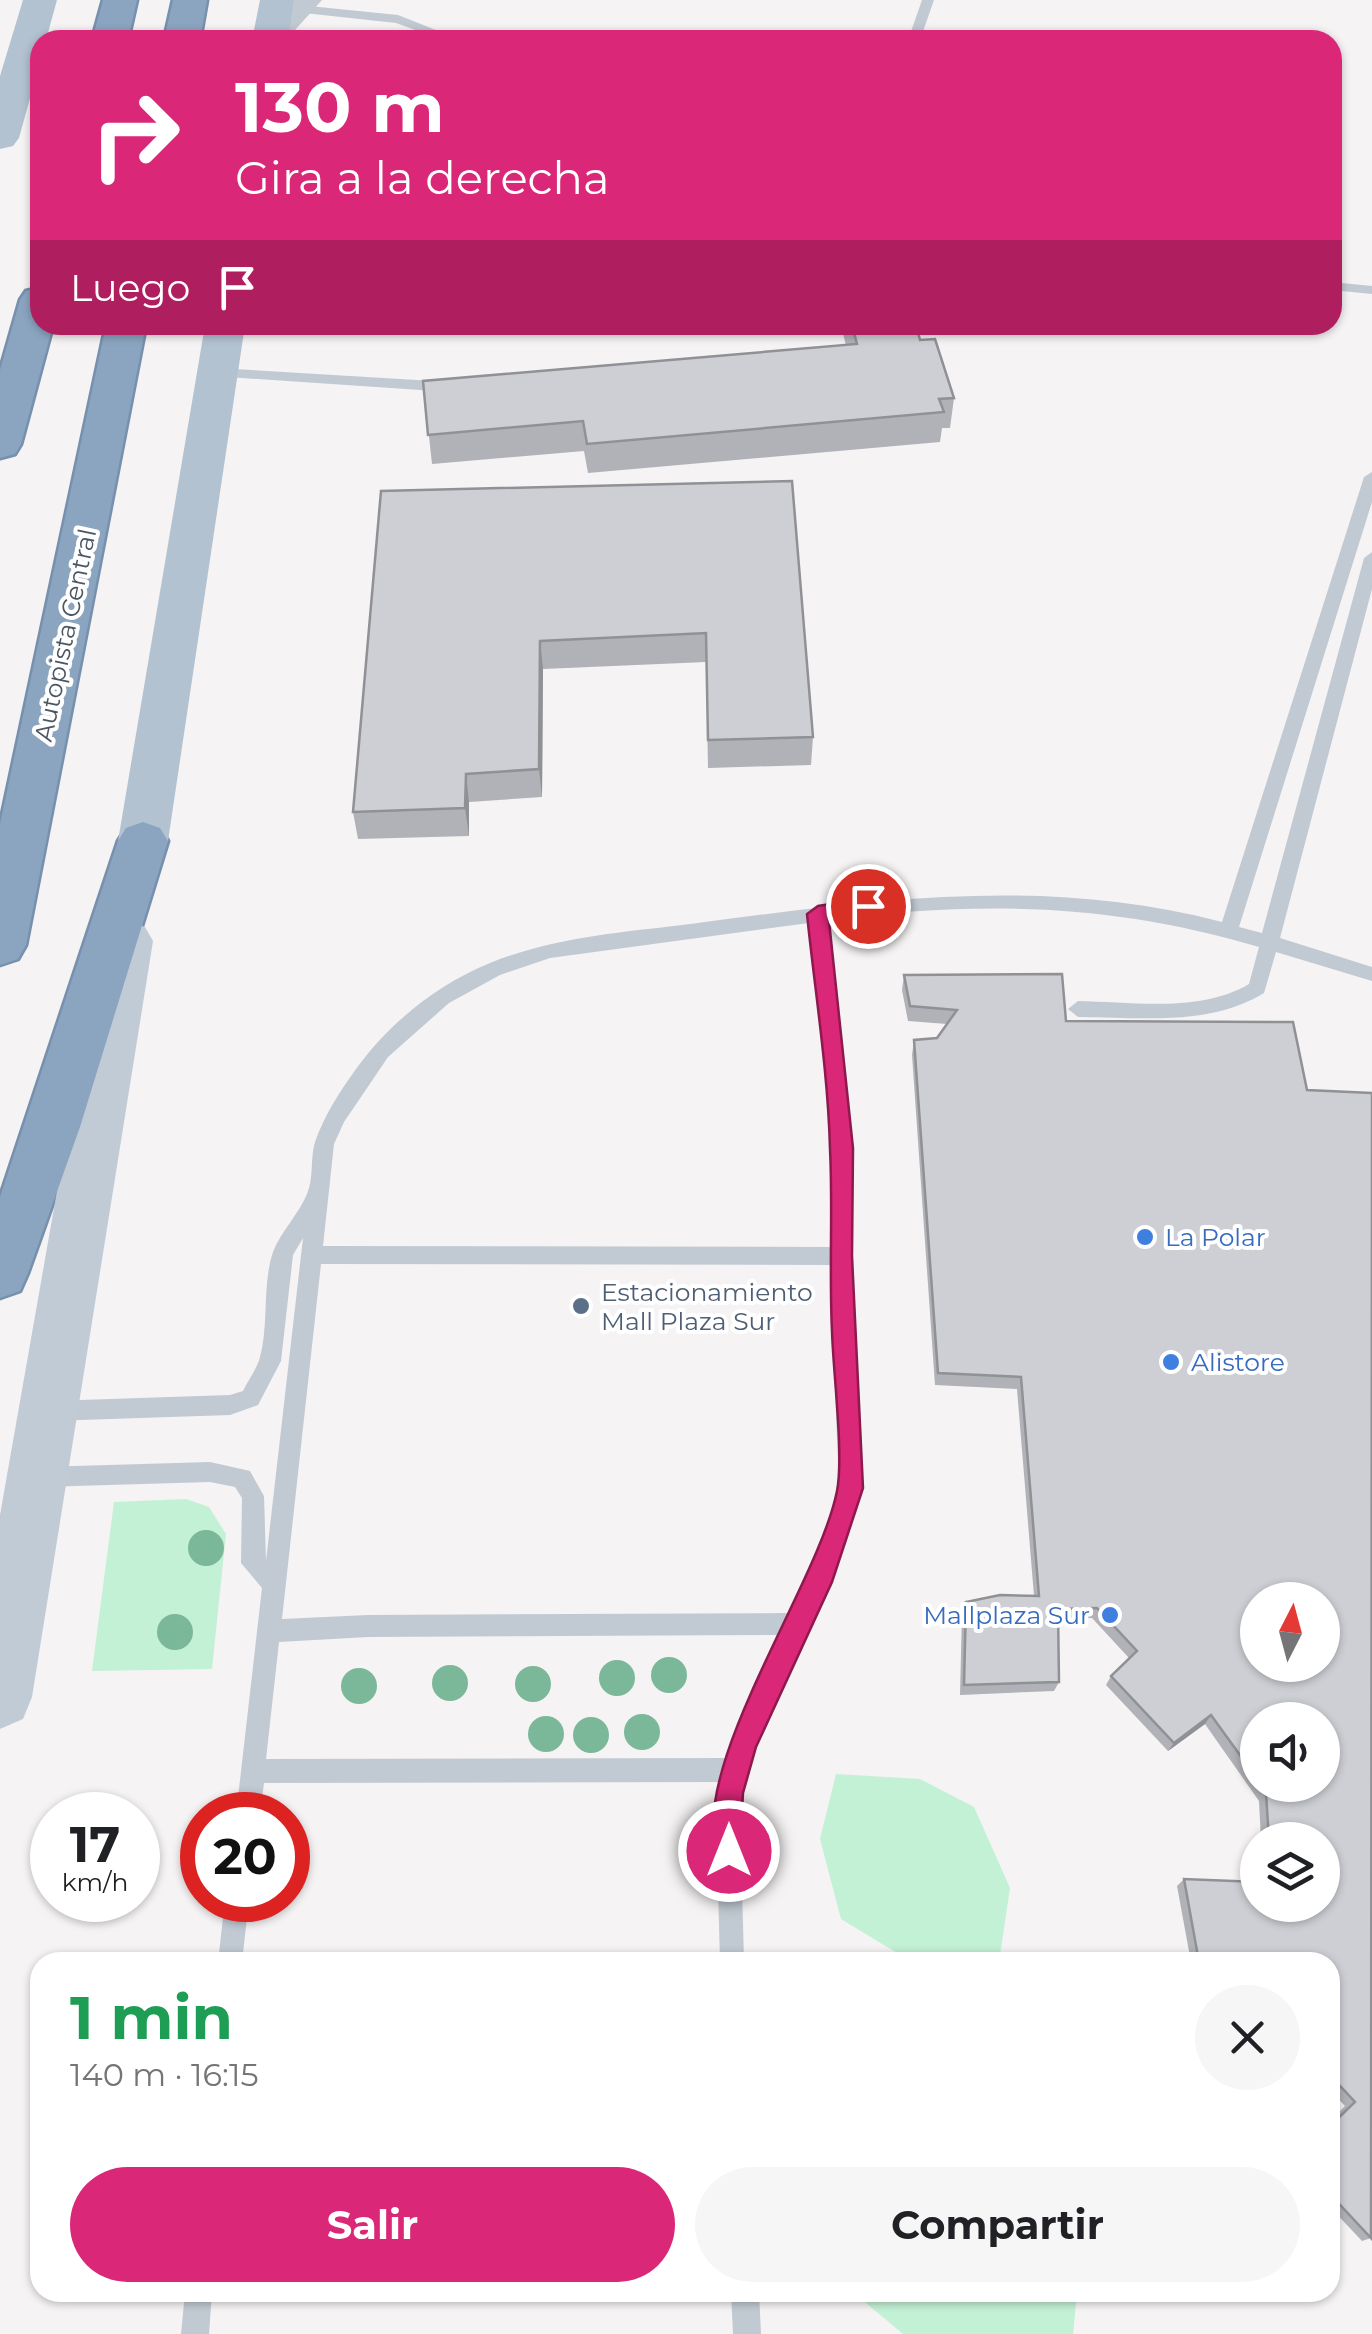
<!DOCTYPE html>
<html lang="es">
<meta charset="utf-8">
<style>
:root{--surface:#fff;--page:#f6f6f6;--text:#202124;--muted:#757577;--accent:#db2777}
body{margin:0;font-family:Montserrat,sans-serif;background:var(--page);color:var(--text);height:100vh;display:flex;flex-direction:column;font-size:38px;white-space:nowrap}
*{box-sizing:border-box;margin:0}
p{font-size:32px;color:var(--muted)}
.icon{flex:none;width:55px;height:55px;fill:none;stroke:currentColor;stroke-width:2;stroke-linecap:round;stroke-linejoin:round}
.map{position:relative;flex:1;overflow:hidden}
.panel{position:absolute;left:30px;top:1952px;width:1310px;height:350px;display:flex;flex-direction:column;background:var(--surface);border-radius:30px;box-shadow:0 2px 8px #0004}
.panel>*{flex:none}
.banner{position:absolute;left:30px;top:30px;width:1312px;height:305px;border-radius:30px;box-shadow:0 2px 8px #0004;background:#db2777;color:#fff;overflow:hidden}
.needle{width:65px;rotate:6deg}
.controls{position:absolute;left:1240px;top:1582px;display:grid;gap:20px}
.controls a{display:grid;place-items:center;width:100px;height:100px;border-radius:50%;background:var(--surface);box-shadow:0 2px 8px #0004;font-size:50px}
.speed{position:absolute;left:30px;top:1792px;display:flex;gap:20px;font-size:50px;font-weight:700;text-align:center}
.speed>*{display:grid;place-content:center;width:130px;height:130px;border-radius:50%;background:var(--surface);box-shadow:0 2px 8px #0004;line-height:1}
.speed small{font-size:25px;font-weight:400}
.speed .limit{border:15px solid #d22;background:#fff;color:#111}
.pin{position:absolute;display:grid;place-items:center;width:85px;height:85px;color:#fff;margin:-42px;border:5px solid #fff;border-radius:50%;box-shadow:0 2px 10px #0007}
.me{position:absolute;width:110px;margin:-55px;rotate:0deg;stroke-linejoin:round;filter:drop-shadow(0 0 8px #0008)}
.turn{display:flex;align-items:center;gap:35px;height:210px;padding:0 40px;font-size:45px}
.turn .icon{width:130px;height:130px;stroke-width:2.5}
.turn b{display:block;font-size:70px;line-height:85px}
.then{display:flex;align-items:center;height:95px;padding:0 40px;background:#0003;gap:20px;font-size:38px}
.round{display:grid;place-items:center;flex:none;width:105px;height:105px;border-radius:52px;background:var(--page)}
.summary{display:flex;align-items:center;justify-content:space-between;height:170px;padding:0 40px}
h1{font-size:60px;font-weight:700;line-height:75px;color:#1e9e55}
.primary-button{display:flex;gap:20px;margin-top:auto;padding:20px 40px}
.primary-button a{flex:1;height:115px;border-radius:60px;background:var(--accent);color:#fff;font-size:40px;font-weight:700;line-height:115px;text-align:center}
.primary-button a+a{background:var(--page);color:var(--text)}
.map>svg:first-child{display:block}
.green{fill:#c3f1d5}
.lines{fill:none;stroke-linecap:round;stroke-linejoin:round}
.motorway-casing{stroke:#7690ad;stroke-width:5}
.service{fill:#c1cad2;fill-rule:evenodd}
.minor{fill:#c1cad2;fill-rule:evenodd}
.secondary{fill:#c1cbd6;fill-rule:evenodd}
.primary{fill:#b3c2d1;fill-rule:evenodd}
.motorway{fill:#8ba5c1;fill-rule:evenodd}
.tree{fill:#7bb799}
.wall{fill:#b0b2b7;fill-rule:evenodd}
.shaded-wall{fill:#909195}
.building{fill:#cdcfd5;stroke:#909195;stroke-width:2.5;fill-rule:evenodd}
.route{fill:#db2777;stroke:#8e194d;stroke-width:2.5}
.shop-dot{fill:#3f7fe0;stroke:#fff;stroke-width:4}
.service-dot{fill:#5c6f8a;stroke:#fff;stroke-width:4}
.labels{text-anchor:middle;stroke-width:8;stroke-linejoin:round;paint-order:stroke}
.street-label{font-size:25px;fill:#4a5661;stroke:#fff}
.shop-label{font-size:25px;fill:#366cbe;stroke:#fff;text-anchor:start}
.service-label{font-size:25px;fill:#4e5e75;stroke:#fff;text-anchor:start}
</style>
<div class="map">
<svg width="1372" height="2334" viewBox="0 0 1372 2334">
<rect width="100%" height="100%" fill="#f5f3f3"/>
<!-- green -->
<path class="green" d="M186,1499l23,8 17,27 -14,135 -120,2 22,-169z
M836,1774l84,5 54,28 36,81 -11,74h-87l-71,-43 -21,-80z
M865,2293h212l-4,41h-170l-37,-31z"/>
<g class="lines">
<!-- motorway casing -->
<g class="motorway-casing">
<path id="motorway" d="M103,0h34l-9,40h-36z
M173,0h34l-7,40h-36z
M40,288v37h13l-32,119 -6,10 -15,4v-88l20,-70 6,-9z
M106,325h40l-120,620 -8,14 -18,6v-141z
M143,822l17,6 8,13 -88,286 -52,146 -8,18 -20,7v-101l118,-356 8,-13z"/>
</g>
<!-- service -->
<path class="service" d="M922,0h12l-14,40h-12z
M299,5l99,10 63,25h-18l-47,-17 -101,-11v-6z
M1332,282l40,4v8l-40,-4z
M217,368l233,14 8,5 -8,5 -238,-16v-6z
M1372,472v30l-133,425 23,6 102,-375 8,-6v37l-92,349 92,29v14l-96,-29 -12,41c-56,34 -124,24 -186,24l-10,-8 10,-8c55,1 122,12 171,-17l10,-37c-150,-44 -278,-46 -432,-27l25,228 -2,108 11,232 -31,94 -64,134 -22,65 -4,31 4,150h-24l-4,-150 4,-30 -456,1 -4,32h-24l26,-227 -21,-25 1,-65 -7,-11 -25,-5 -169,5 -8,-3 -3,-7 3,-7 8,-3 169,-5 40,9 14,25 2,65 37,-323 -10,17 -12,106 -23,44 -28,10 -180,6 -8,-3 -3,-7 3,-7 8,-3 180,-6 13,-4c5,-11 14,-22 17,-34 9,-33 2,-72 13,-105 8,-21 26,-38 34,-58 7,-16 3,-36 8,-52 9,-26 25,-51 41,-73 33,-46 82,-85 134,-106 69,-28 142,-31 215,-41 177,-23 341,-46 517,0l142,-445zM809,923l23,225 -2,99 -507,-1 11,-102 10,-22 44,-65 61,-54 51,-28 50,-17zM321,1264l509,1 9,223 -30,91 -17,34 -424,2 -86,4zM781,1635l-33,69 -20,54 -462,1 13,-117 89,-5z
M225,1900h24l-7,62h-24z
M185,2292h27l-3,42h-28z
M731,2292h28l2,42h-28z"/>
<!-- minor -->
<path class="minor" d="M294,0h28l-36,40h-29z"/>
<!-- secondary -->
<path class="secondary" d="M127,921l18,6 8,14 -121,756 -9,22 -23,10v-214l101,-574 8,-14z"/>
<!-- primary -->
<path class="primary" d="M23,0h34l-11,40h-6v22l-21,76 -6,8 -13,3v-73z
M260,0h34l-6,40h-36z
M205,325h40l-77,516 -8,13 -17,6 -17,-6 -8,-13z"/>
<!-- motorway -->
<use href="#motorway" class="motorway"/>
</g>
<!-- trees -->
<g class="tree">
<circle cx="206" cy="1548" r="18"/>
<circle cx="175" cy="1632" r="18"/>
<circle cx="669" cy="1675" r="18"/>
<circle cx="617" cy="1678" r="18"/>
<circle cx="450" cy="1683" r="18"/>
<circle cx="533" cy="1684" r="18"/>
<circle cx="359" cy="1686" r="18"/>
<circle cx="642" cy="1732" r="18"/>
<circle cx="546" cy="1734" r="18"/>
<circle cx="591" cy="1735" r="18"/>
</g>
<!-- wall -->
<path class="wall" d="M842,325h74l4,15 34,58 -4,30h-8l-2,14 -352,31 -4,-22 -152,13 -9,-83 423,-36 -4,-15z
M792,481l21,256 -2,28 -103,3 -2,-106 -163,7 -1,128 -73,5v34l-111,3 -5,-27 28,-321z
M904,975l162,46 227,1 78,1216 -9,3 -32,-34v-86l15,-15 -15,-16v-128h-139l-14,-76 7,-7 74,26 64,-65h-61l-2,-39 -54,-77 -37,27 -62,-66 5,-9 18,-18 -37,-40 -33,1v63l-5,9 -94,4 2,-83 4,-10 68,-6 -17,-207 -82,-4 -23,-330 2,-15 23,-2 10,-14 -39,-3 -6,-31zM1258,1720l64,65h-64z"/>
<!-- shaded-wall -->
<path class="shaded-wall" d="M540,641l3,28 -1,128 -3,-28z
M466,774l3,28v34l-4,-28z
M1211,1715l-6,9 -37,27 6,-8z"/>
<!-- building -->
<path class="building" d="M852,325h64l4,15 15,-1 19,59 -15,1 5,13 -357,32 -4,-23 -155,14 -5,-54 434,-37z
M792,481l21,256 -105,3 -2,-107 -166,8 -1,128 -73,5 -1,34 -112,4 28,-321z
M1062,974l4,47 227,1 14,68 65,3 -1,1145 -41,-44v-68l25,-24 -25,-27v-113h-131l-15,-83 74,3v23h64v-65h-53l-3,-47 -5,-8h61v-65h-64v60l-47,-65 -37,28 -63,-67 26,-25 -40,-43 -39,1 1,73 -95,3 2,-83 34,-7 39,1 -18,-219 -83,-4 -24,-333 23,-2 20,-28 -47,-4 -6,-31zM1258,1600h64v65h-64z"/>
<!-- route -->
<path class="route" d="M868,898l10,8 -3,6 -46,9 24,227 -1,108 11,232 -31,94 -76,165 -13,46 -4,68 -10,4 -10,-4c-36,-88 99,-274 118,-370 7,-36 -4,-120 -5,-160 -3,-61 1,-122 -2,-182 -2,-78 -15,-157 -23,-235l11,-8z"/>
<!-- markers -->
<g class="shop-dot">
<circle cx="1145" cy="1237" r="10"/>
<circle cx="1171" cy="1362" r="10"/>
<circle cx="1110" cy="1615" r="10"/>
</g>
<circle class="service-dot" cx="581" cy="1306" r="10"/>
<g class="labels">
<!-- street labels -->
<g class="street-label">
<text transform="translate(65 635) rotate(-78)" y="9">Autopista Central</text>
</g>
<!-- shop labels -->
<g class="shop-label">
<text x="1165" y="1246">La Polar</text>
<text x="1191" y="1371">Alistore</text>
<text x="1090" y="1624" text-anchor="end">Mallplaza Sur</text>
</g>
<!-- service labels -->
<g class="service-label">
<text x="601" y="1301">Estacionamiento<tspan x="601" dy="29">Mall Plaza Sur</tspan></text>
</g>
</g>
</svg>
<div class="controls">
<a><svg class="needle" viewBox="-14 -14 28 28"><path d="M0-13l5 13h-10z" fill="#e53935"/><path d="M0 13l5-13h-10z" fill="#757577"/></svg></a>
<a><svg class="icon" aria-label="sound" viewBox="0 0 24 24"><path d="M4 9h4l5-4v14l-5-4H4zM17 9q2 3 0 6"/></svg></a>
<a><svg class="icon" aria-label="layers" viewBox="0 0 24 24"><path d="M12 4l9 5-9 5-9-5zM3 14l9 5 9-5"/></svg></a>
</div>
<div class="speed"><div>17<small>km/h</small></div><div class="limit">20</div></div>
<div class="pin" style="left:868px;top:906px;background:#d93025"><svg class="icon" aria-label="arrive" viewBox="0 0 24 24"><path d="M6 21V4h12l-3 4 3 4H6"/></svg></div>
<svg class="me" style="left:729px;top:1851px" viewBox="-20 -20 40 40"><circle r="17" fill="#db2777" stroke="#fff" stroke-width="3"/><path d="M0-11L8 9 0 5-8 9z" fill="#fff"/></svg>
<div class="banner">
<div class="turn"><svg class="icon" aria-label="right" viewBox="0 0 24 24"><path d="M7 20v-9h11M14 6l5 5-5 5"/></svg><div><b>130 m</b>Gira a la derecha</div></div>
<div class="then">Luego<svg class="icon" aria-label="arrive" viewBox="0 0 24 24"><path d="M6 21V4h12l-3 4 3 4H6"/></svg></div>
</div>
<section class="panel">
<div class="summary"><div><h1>1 min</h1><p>140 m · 16:15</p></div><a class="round"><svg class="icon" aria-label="close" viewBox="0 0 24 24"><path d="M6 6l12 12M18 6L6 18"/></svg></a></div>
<div class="primary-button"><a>Salir</a><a>Compartir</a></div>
</section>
</div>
